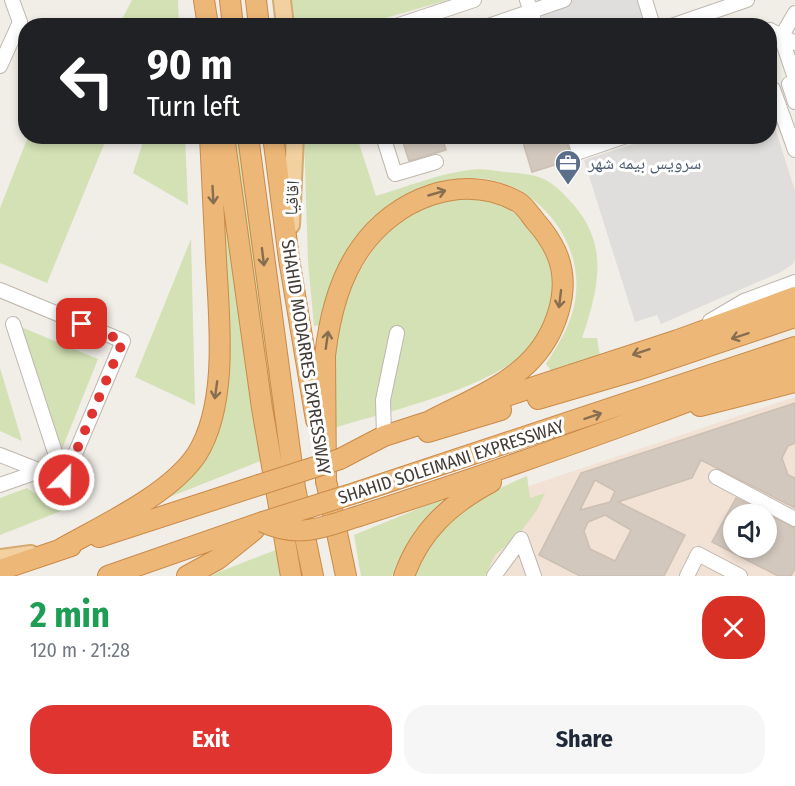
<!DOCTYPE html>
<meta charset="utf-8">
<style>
:root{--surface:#fff;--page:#f6f6f7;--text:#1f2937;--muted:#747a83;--accent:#e03430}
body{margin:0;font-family:"Fira Sans Condensed","Noto Naskh Arabic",sans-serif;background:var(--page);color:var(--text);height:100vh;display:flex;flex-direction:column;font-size:22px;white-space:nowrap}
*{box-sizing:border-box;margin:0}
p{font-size:20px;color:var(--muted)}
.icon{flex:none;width:33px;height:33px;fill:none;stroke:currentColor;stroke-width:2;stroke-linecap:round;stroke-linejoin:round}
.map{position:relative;height:576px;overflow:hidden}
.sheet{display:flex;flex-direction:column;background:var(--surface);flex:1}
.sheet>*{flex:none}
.hud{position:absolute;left:18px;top:18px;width:759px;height:126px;border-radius:24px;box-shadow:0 3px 9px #0003;background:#202124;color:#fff;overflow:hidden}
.controls{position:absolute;left:723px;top:504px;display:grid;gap:12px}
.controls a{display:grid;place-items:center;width:54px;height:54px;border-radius:50%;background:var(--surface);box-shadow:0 3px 9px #0003;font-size:30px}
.pin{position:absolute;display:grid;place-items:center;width:51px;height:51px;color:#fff;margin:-26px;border-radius:12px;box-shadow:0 3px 9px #0006}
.me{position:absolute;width:66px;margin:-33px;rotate:23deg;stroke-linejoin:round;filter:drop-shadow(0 0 4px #0008)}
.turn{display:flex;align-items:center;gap:21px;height:126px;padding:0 30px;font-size:27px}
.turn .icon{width:78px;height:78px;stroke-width:2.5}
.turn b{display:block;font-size:42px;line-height:51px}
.round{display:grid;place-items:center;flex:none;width:63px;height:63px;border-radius:24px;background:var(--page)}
.head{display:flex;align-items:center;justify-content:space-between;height:102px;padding:0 30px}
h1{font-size:36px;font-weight:700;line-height:45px;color:#1e9e55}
.cta{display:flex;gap:12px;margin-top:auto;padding:12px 30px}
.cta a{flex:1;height:69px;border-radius:24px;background:var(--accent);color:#fff;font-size:24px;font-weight:700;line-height:69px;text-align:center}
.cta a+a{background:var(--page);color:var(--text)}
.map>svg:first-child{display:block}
.commercial{fill:#f1e2d5;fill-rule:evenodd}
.green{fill:#d3e1b5}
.parking{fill:#e0dedc}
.building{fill:#d2c8be;stroke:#ccbfb2;stroke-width:1.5;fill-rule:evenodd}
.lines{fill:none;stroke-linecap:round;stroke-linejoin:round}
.minor-casing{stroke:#bfb7ae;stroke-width:16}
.major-casing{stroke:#d5ab72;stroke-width:20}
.highway-casing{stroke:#ca8a48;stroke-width:22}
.minor{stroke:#fff;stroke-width:14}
.major{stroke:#f2d0a0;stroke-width:16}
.highway{stroke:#edb777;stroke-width:20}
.highway-bridge-casing{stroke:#ca8a48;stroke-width:22;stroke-linecap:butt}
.highway-bridge{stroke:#edb777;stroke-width:20}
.oneway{stroke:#886e51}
.route{stroke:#e03430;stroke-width:10;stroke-dasharray:0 18}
.labels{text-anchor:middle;stroke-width:6;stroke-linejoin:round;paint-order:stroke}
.service-label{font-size:18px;fill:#4e5e75;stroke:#fff;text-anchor:start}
.street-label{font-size:18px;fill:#443d37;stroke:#fff}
</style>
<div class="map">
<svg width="795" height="576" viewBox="0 0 795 576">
<rect width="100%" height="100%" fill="#f1ede7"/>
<!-- commercial -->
<path class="commercial" d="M795,397v179h-368l62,-67 40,-23zM734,514h32v34h-32z"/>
<!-- green -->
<path class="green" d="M132,0h46l1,25h-53l-6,-2z
M288,0h160l-91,26 -65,-1z
M145,136l40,1 3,68 -55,-32z
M28,137h79l-60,146 -47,-20v-55z
M217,137l46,323 -111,44 71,-99z
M232,137h8l68,439h-11l-23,-123z
M304,137h53l19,59c30,-9 62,-22 93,-26 12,-2 25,1 37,2 35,3 43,5 67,32 37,42 25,86 9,134h15l3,18 -47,17 -7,-9c14,-22 28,-44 30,-71 6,-59 -48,-118 -108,-115 -16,1 -29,7 -43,13 -8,4 -19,6 -26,11 -8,6 -14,22 -19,30 -20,31 -39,62 -59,93l-7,1 -6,-65z
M469,197c41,6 55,19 78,54 7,9 8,28 7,40 0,20 -12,46 -27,60 -40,38 -141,61 -194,77 0,-22 -3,-46 -1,-69 5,-56 37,-127 92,-151 14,-6 29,-9 45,-11z
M191,239l4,166 -60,-28z
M21,327l77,32 -36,90z
M0,368l22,73 -22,-10z
M527,476l3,22 15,-5 -8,17 -21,28 -21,17 -10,21h-73c4,-8 7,-18 12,-26 23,-36 65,-58 103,-74z
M27,488l34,23 -61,24v-37z
M464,490l-48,39 -20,36 -4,11h-31l-7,-41z
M278,549l5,27h-74z"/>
<!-- parking -->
<path class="parking" d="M537,0h102l6,20 -19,5h-81z
M770,112l25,79v68l-2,5 -12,8 -120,52 -4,-9 -22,7 -51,-162 72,-23 114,-1z"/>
<!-- building -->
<path class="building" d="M401,136h41l4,14 -37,11z
M521,136h43l6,16 -5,10 -33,10z
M795,403v40l-7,3 -6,12 6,17 7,3v30l-94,-48 -9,18 -74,24 67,33 -21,41h-84l-41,-21 42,-82zM595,480l20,11 -5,11 -30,8zM605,515l26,15 -16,31 -25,-12 -6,-18 4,-9z
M736,498l59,30v40l-4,8h-13l-66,-34zM734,514h32v34h-32z"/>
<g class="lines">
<!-- minor casing -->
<g class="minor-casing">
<path id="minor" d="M527,0l9,26
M645,0l8,26
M396,26l78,-26
M488,26l76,-26
M671,26l76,-26
M770,30l25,13
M781,37l14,41
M781,37l14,-24
M0,66l20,-44 -8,-22
M789,84l6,18
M773,89l22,61
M383,136l12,38 41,-12
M574,136l5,16 47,-16
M0,290l123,51 -59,139 -64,-25
M710,321l34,-20 51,-19
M13,324l51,156
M384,436l-1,-36 14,-67
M716,477l79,42
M0,485l40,-14
M494,576l27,-37 13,37
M687,576l11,-22 42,22"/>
</g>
<!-- major casing -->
<g class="major-casing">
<path id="major" d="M282,0l3,26
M291,225l4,-89
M0,558l31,-4"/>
</g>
<!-- highway casing -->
<g class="highway-casing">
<path id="highway" d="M204,0l4,26
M230,0l3,26
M256,0l3,26
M224,136l38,272 29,168
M248,136l47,352 18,88
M273,136l16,123 27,161
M538,399l99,-29 158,-53
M479,405l199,-65 117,-43
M700,406l95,-24
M428,432l73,-22
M340,459l44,-23 59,-19
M326,482l-1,-126c4,-36 14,-77 35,-107 34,-50 102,-78 158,-47 7,4 13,14 18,20 8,9 15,19 20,30 17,38 -1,85 -29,112 -26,25 -65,40 -97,57
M327,485l19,91
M358,492l437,-145
M359,516c100,-32 200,-67 298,-103 46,-17 91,-35 138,-50
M99,537l160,-52
M59,550c42,-24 111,-55 138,-96 32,-51 22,-137 19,-194 -2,-41 -4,-82 -6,-124
M0,570l71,-24
M108,576l155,-54
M187,576l31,-17 36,-29
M404,576c16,-45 46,-72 87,-94"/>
</g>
<!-- minor -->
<use href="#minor" class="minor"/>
<!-- major -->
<use href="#major" class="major"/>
<!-- highway -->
<use href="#highway" class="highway"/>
<!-- highway-bridge casing -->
<g class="highway-bridge-casing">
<path id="highway-bridge" d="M259,485l81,-26
M263,522l95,-30
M263,522c36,17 61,5 96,-6"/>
</g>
<!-- highway-bridge -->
<use href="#highway-bridge" class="highway-bridge"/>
</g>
<!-- one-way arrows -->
<defs><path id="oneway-shaft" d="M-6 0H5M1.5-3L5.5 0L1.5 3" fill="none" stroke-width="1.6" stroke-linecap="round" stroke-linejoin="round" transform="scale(1.5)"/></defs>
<g class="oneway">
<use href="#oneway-shaft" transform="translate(437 193) rotate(-16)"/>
<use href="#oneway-shaft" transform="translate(213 195) rotate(87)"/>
<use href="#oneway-shaft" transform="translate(263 257) rotate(83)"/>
<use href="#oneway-shaft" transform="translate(560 299) rotate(97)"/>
<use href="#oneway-shaft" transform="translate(740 336) rotate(162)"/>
<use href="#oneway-shaft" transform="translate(327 340) rotate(-82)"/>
<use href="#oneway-shaft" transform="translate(641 352) rotate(162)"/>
<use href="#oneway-shaft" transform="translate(216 390) rotate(98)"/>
<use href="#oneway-shaft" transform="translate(593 416) rotate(-19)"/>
</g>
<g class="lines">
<!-- route -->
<path class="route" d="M64,480l59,-139 -41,-17"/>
</g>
<!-- icons -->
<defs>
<g id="office-pin" transform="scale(1.35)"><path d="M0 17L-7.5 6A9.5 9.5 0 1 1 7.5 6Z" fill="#5c6f8a" stroke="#fff"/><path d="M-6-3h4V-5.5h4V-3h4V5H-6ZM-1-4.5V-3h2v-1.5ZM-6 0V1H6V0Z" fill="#fff"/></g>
</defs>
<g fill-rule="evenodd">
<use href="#office-pin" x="568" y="163"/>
</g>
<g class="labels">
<!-- service labels -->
<g class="service-label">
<text x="588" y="169">سرویس بیمه شهر</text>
</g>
<!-- street labels -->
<g class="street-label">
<text transform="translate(292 198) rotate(-87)" y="6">اقاقیا</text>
<text transform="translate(306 357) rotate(81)" y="6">SHAHID MODARRES EXPRESSWAY</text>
<text transform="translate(451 462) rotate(-18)" y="6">SHAHID SOLEIMANI EXPRESSWAY</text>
</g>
</g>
</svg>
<div class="controls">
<a><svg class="icon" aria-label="sound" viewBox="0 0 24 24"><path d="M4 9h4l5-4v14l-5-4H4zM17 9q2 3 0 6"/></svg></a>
</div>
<div class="pin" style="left:82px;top:324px;background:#d93025"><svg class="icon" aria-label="arrive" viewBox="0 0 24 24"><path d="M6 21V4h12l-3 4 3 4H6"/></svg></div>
<svg class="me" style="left:64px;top:480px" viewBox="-20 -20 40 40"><circle r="17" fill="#e03430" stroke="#fff" stroke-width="3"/><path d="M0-11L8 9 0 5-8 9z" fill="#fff"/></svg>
<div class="hud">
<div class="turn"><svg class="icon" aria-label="left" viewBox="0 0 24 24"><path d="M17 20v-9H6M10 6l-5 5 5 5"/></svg><div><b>90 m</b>Turn left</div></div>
</div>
</div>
<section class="sheet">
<div class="head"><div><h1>2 min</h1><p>120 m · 21:28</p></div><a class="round" style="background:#d93025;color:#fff"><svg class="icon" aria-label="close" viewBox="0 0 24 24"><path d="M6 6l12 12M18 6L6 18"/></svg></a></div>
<div class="cta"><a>Exit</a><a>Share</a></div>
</section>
